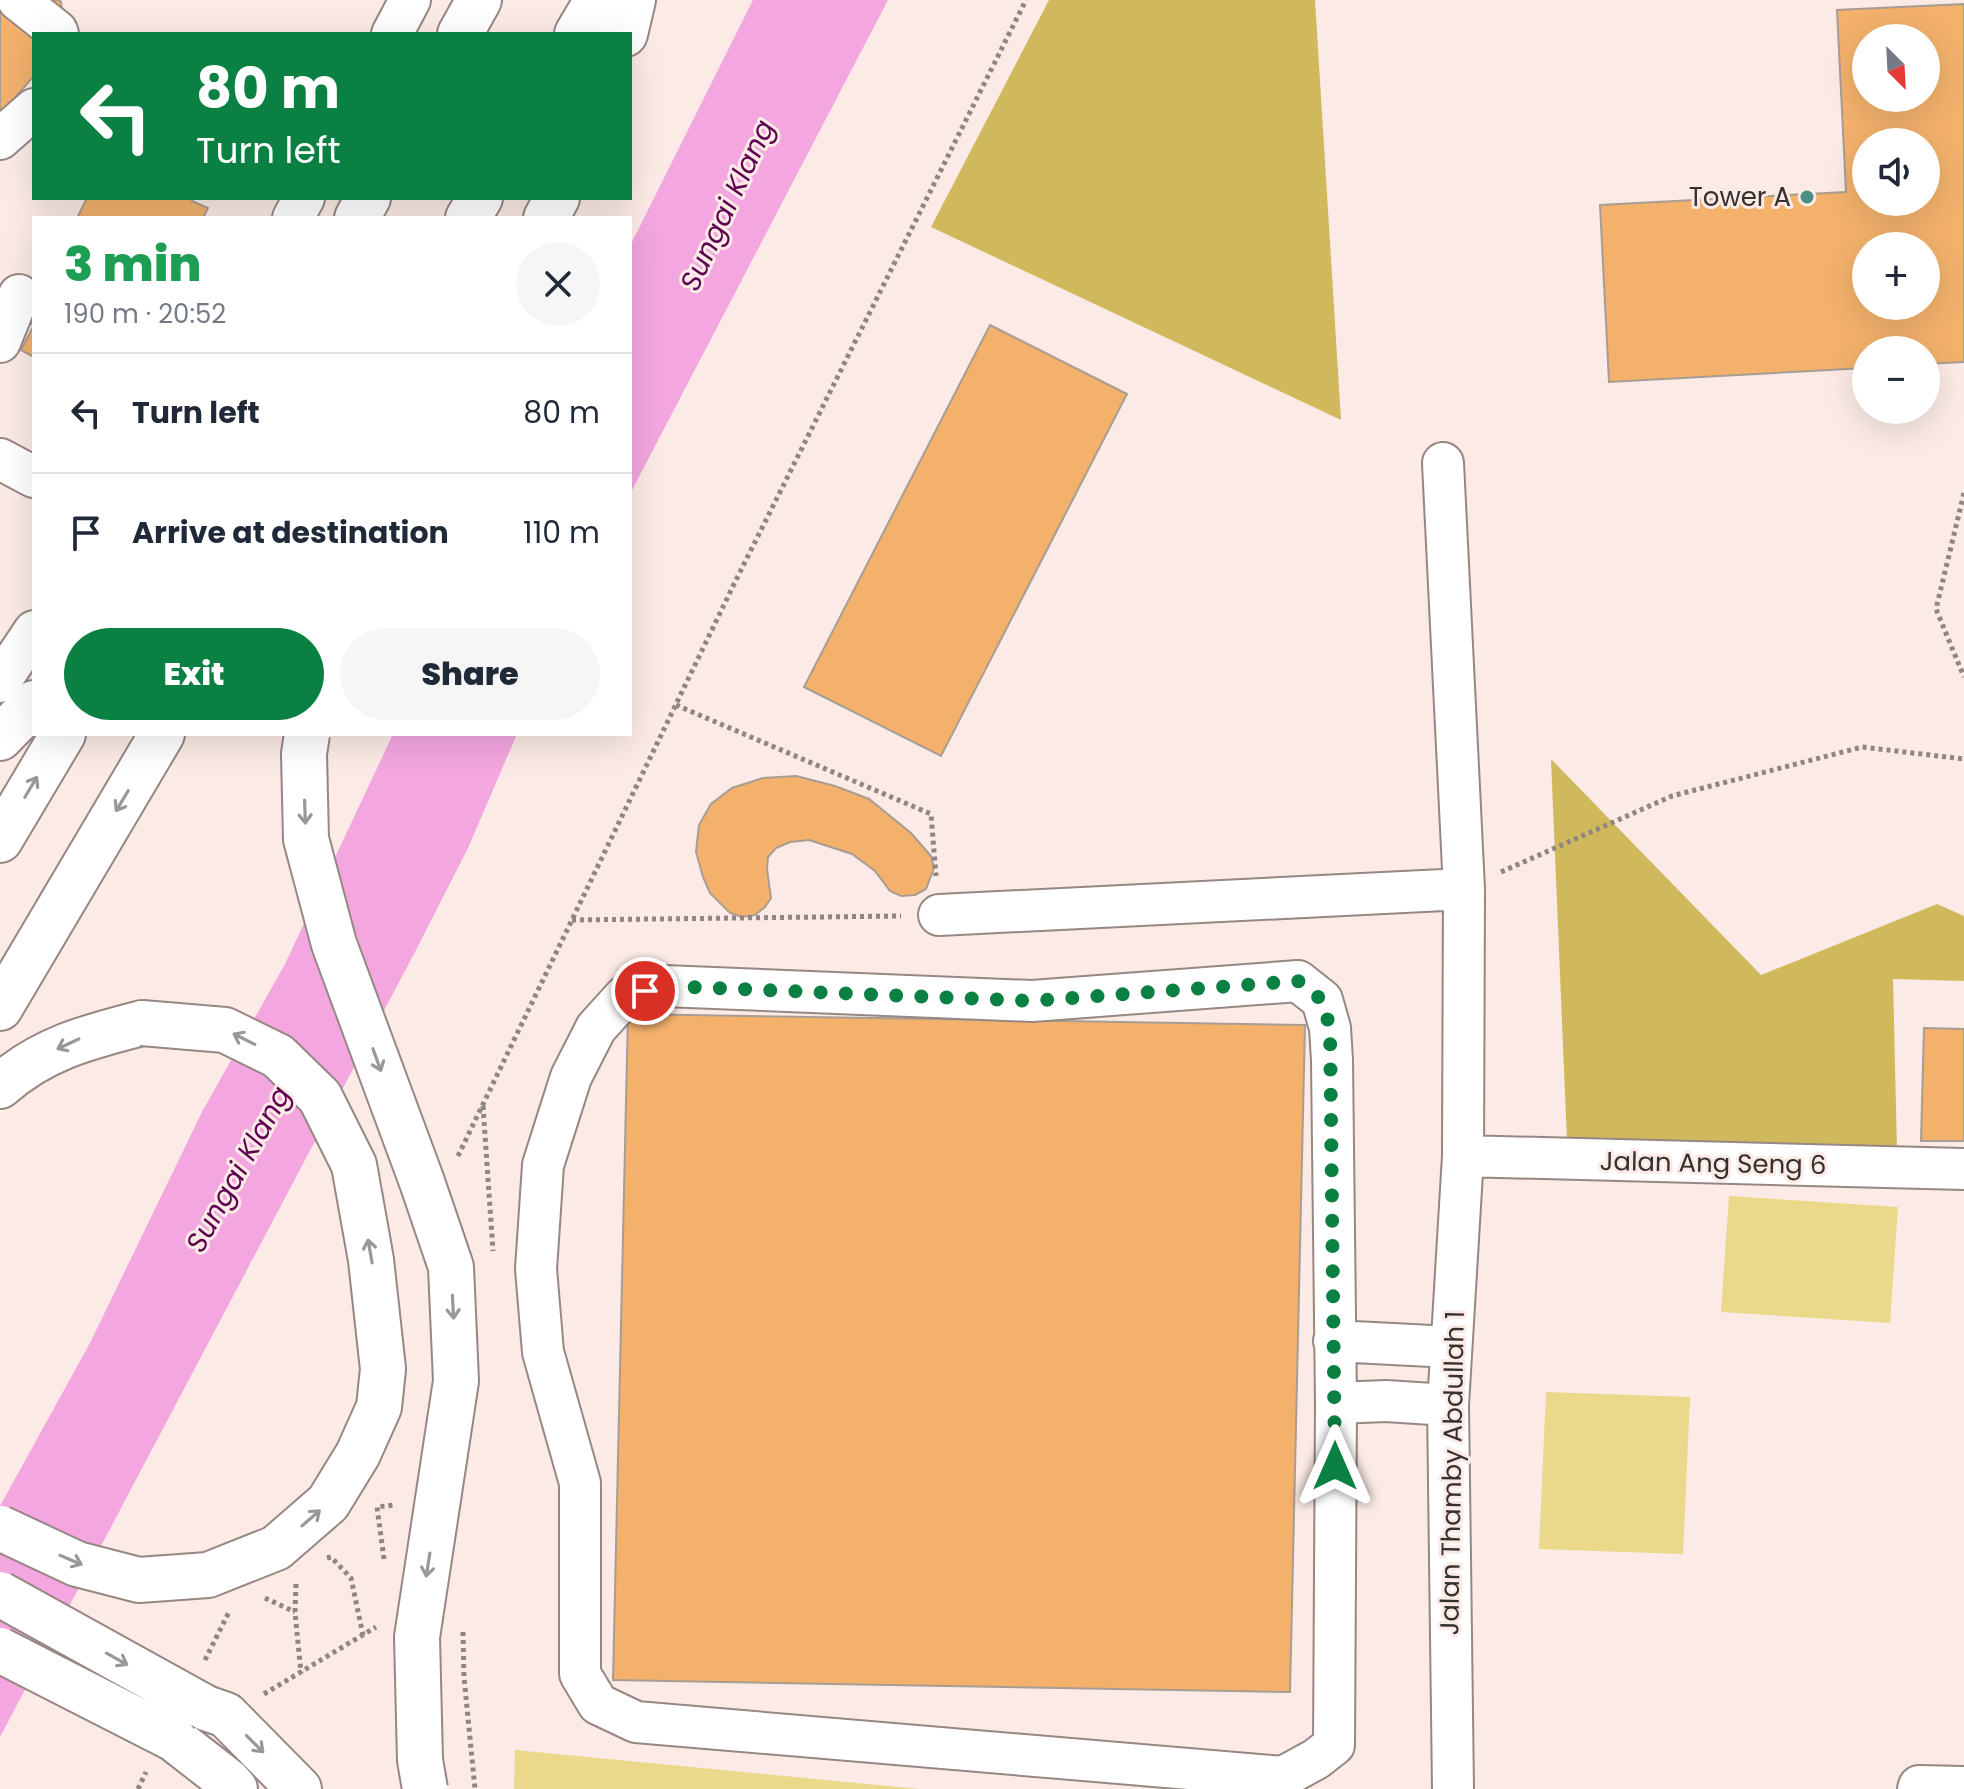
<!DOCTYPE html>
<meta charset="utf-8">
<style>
:root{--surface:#fff;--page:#f6f6f7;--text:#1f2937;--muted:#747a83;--line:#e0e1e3;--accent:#0b8043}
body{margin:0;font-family:Poppins,sans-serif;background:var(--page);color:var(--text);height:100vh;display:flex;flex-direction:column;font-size:30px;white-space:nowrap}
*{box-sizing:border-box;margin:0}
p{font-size:26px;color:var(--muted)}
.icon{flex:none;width:44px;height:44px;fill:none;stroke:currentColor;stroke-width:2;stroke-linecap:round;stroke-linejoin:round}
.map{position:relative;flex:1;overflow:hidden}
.side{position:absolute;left:32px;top:216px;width:600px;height:520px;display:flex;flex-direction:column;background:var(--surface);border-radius:0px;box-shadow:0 8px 32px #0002}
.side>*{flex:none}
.top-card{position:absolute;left:32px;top:32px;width:600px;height:168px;border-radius:0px;box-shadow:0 8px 32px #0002;background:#0b8043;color:#fff;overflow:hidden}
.needle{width:52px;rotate:156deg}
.buttons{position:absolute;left:1852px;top:24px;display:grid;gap:16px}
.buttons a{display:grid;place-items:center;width:88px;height:88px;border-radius:50%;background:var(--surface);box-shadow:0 8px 32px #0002;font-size:40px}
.pin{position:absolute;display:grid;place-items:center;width:68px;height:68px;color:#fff;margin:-34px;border:4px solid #fff;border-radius:50%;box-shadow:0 2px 8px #0007}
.me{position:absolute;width:88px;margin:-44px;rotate:0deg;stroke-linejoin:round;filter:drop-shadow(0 0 6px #0008)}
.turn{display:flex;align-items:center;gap:28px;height:168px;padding:0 32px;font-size:36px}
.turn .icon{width:104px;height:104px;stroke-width:2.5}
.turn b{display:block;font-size:56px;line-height:68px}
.round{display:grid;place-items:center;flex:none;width:84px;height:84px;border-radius:42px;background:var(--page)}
.overview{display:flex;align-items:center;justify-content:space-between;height:136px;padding:0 32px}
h1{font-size:48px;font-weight:800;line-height:60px;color:#1e9e55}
.primary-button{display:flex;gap:16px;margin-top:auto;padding:16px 32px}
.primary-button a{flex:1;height:92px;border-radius:48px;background:var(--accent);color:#fff;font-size:32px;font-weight:800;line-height:92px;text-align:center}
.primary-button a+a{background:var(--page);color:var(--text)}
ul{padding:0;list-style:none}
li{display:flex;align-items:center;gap:24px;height:120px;padding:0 32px;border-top:2px solid var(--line)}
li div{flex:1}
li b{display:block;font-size:30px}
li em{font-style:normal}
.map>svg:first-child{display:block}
.green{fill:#ead88b}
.forest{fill:#d0b95d}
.water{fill:#f3a6df}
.building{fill:#f3b16c;stroke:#a89d92;stroke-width:2;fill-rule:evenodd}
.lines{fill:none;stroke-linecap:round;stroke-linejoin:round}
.minor-casing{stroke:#978783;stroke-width:44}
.major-casing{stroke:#978783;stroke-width:48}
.path{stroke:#908582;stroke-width:5;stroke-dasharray:4 4;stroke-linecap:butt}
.minor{stroke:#fff;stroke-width:40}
.major{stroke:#fff;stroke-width:44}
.major-bridge-casing{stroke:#978783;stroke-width:48;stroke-linecap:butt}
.major-bridge{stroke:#fff;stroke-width:44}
.oneway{stroke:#9a9896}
.route{stroke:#0b8043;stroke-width:14;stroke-dasharray:0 25.2}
.poi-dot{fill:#488e86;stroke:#fbeae5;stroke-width:3}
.labels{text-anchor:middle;stroke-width:6;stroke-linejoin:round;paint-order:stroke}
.poi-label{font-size:26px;fill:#36302e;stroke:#fbeae5;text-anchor:end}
.street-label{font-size:26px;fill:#36302e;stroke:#fbeae5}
.water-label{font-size:28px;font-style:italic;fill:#5f0151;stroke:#fbeae5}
</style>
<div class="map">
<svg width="1964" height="1789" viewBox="0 0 1964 1789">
<rect width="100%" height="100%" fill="#fbeae5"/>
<!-- green -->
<path class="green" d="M1729,1196l169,11 -8,116 -169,-11z
M1546,1392l144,5 -7,157 -144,-5z
M515,1750l404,39h-405z"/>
<!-- forest -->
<path class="forest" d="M1049,0h266l26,420 -410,-193z
M1551,759l210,216 176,-71 27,12v65l-71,-2 4,171 -330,-9z"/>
<!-- water -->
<path class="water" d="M753,0h135l-258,494v-248z
M393,734h124l-49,114 -52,102 -416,787v-231l90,-163 112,-231 83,-148z"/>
<!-- building -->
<path class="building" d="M0,0h59l2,2 3,32h-30v42l-34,39z
M1964,4v358l-38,2v-14h-60v18l-257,14 -9,-177 246,-13 -9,-182zM1866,38h60v60h-60zM1866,142h60v60h-60zM1866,246h60v60h-60z
M87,198h106l-1,3 16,7 -5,10h-126z
M34,303v54l-13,-7 13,-25 -9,-4z
M990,325l137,69 -186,362 -137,-69z
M796,776l39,10 34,13 42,34 20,23 3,12 -8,21 -11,6 -14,1 -11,-5 -15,-20 -23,-17 -43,-14 -19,2 -14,6 -8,9 -1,12 4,29 -6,9 -10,8 -13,2 -12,-4 -20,-20 -7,-16 -7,-25 3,-27 12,-21 21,-16 31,-10z
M628,1014l677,11 -15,667 -677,-12z
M1924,1028l40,1v112h-43z"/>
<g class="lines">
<!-- minor casing -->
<g class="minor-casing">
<path id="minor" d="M18,0l39,31 1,3
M392,34l18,-34
M0,139l34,-30
M293,218l11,-20
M0,342l19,-47
M0,459l34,18
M1443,463l21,426 -1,267 -15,249 5,384
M0,682l34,-51
M939,915l525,-26
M1298,981l24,19 8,28 2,32 4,343 -2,342 -18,14 -33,18 -647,-55 -38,-18 -18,-30v-191l-37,-131 -7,-83 7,-104 28,-88 25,-49 29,-32 39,-10 368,15z
M1463,1156l501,13
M1334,1341l117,6
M1336,1403l50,-2 62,4
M1918,1789l1,-3 44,1v2"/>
</g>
<!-- major casing -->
<g class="major-casing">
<path id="major" d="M460,34l19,-34
M577,34l20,-34
M625,34l8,-34
M357,218l11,-20
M468,218l12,-20
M546,218l11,-20
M0,738l34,-35
M0,840l63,-106
M0,1008l162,-274
M0,1086c43,-38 88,-49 142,-63
M206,1708l20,7 73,74
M174,1739l54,42 7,8"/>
</g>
<!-- path -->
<path class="path" d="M1964,493l-28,116 28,68
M676,705l255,109 5,62
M1501,872l171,-76 190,-49 102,12
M572,920l329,-4
M483,1106l10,145
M458,1156l277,-574 291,-582
M327,1558l4,-1 20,21 12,57
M384,1559l-7,-52 17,-2
M296,1584l-1,28 6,61
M265,1598l30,14
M463,1632l1,45 11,112
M205,1660l24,-48
M264,1694l112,-67
M138,1789l8,-17"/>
<!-- minor -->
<use href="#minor" class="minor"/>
<!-- major -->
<use href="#major" class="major"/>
<!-- major-bridge casing -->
<g class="major-bridge-casing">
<path id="major-bridge" d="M307,734l-3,20 2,85 28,105 88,238 29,85 5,114 -39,256 3,123 5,29
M0,1528l77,36 62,16 69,-5 68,-27 52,-45 30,-49 21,-47 4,-38 -12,-109 -17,-95 -34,-68 -42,-41 -53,-26 -83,-7
M0,1594l206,114
M0,1650l174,89"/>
</g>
<!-- major-bridge -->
<use href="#major-bridge" class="major-bridge"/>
</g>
<!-- one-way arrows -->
<defs><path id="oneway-shaft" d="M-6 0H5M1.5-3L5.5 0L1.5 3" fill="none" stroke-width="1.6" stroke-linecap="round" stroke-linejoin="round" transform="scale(2)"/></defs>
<g class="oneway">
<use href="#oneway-shaft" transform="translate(31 787) rotate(-59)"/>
<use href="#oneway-shaft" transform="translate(122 801) rotate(121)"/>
<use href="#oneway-shaft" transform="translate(305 812) rotate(88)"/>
<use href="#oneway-shaft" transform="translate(244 1039) rotate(-153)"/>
<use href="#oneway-shaft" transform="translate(68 1044) rotate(155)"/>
<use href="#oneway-shaft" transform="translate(377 1060) rotate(70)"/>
<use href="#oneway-shaft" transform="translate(370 1251) rotate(-100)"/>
<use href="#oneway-shaft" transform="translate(453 1307) rotate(87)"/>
<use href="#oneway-shaft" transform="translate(311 1518) rotate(-41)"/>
<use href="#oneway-shaft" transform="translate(71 1560) rotate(23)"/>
<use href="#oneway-shaft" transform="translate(428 1565) rotate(99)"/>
<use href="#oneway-shaft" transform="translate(117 1659) rotate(29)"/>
<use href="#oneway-shaft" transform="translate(255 1744) rotate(45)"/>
</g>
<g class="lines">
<!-- route -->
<path class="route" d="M645,991l19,-5 368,15 266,-20 24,19 8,28 5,438"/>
</g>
<!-- markers -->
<circle class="poi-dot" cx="1807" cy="197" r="8"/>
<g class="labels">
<!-- poi labels -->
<g class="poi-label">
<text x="1791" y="206">Tower A</text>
</g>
<!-- street labels -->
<g class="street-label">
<text transform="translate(1713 1163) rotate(1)" y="9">Jalan Ang Seng 6</text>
<text transform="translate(1452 1473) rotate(-89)" y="9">Jalan Thamby Abdullah 1</text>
</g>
<!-- water labels -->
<g class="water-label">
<text transform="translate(727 205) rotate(-65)" y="10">Sungai Klang</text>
<text transform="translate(238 1169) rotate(-61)" y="10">Sungai Klang</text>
</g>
</g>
</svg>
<div class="buttons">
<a><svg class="needle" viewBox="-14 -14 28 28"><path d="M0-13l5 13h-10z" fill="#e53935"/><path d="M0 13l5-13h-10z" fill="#747a83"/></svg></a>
<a><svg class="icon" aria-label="sound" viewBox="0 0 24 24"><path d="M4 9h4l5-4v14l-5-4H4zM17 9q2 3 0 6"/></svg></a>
<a>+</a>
<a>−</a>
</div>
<div class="pin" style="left:645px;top:991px;background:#d93025"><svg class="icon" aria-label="arrive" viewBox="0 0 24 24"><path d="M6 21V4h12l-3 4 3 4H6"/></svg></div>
<svg class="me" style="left:1335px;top:1466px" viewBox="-20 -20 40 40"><path d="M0-17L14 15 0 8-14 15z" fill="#0b8043" stroke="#fff" stroke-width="4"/></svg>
<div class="top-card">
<div class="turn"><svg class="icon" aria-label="left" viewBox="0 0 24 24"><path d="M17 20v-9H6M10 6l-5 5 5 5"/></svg><div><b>80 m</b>Turn left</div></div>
</div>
<section class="side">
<div class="overview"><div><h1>3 min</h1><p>190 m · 20:52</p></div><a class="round"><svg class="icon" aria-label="close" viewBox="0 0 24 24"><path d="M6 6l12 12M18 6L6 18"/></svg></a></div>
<ul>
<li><svg class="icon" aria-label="left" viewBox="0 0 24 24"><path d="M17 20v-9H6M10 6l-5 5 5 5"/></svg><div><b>Turn left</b></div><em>80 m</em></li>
<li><svg class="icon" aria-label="arrive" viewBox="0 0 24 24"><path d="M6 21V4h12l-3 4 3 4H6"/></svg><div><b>Arrive at destination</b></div><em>110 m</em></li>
</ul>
<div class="primary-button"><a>Exit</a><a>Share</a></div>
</section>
</div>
